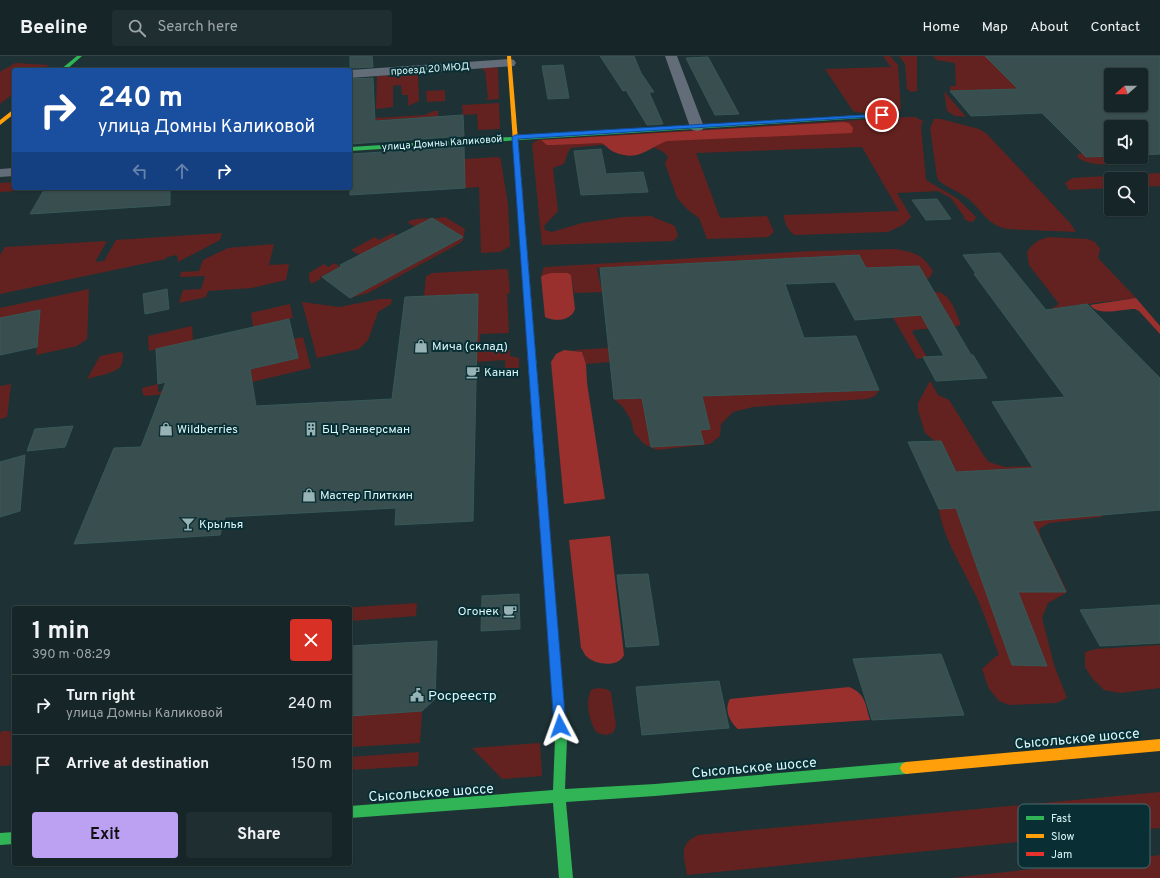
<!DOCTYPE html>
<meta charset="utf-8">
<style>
:root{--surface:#162628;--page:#1f2e30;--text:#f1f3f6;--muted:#9ea5a8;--line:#354345;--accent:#bca0f2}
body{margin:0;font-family:Overpass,sans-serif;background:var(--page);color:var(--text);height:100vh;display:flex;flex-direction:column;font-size:15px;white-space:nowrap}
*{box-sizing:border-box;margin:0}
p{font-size:13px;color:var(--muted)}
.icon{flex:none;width:22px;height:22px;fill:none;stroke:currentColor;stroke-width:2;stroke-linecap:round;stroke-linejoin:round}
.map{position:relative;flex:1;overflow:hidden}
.details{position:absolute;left:12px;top:550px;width:340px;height:260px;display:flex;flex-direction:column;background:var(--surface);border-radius:4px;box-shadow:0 1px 3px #0004,0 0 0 1px var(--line)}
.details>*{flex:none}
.top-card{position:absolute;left:12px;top:12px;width:340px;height:122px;border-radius:4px;box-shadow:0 1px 3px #0004,0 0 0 1px var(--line);background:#1a4fa0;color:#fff;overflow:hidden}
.needle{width:26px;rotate:249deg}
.buttons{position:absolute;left:1104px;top:12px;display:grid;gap:8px}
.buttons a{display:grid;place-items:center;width:44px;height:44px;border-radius:4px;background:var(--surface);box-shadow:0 1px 3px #0004,0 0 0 1px var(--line);font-size:20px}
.pin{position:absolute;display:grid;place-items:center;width:34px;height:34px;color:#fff;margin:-17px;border:2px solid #fff;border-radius:50%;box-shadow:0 1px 4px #0007}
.me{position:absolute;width:44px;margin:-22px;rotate:356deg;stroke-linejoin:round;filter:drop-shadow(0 0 3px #0008)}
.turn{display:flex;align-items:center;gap:14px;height:84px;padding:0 20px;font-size:18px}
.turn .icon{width:52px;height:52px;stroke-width:2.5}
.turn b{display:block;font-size:28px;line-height:34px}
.lanes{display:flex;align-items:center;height:38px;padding:0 20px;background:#0003;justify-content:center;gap:20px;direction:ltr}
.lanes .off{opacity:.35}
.round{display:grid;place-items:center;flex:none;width:42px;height:42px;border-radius:4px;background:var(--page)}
.head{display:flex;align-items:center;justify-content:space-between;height:68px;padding:0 20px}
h1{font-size:24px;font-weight:700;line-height:30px}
.primary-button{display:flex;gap:8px;margin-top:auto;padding:8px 20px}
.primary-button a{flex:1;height:46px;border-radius:4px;background:var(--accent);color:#111;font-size:16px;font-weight:700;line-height:46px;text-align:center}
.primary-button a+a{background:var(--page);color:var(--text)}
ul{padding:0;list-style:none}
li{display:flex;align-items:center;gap:12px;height:60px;padding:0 20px;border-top:1px solid var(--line)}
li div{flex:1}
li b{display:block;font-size:15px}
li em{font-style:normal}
header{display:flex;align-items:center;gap:24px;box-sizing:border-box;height:56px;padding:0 20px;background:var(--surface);border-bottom:1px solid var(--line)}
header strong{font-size:19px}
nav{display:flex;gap:22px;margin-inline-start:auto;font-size:14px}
.search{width:280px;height:36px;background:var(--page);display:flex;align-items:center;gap:10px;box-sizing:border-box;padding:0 14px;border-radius:4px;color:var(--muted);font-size:15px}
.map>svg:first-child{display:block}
.green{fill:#63221f}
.forest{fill:#9a302e}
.building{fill:#394f4f;stroke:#375858;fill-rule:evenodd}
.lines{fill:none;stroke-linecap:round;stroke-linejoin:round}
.street{fill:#636d79;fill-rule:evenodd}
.fast{fill:#30b455;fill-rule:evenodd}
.slow{fill:#ff9f0a;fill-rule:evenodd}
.jam{fill:#e5322d;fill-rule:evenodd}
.route{fill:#1a73e8;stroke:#114b97}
.labels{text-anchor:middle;stroke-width:4;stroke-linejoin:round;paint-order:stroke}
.far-street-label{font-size:10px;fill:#daf8fc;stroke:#092f34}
.poi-label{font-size:12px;fill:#daf8fc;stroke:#092f34;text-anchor:start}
.near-poi-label{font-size:14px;fill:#daf8fc;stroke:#092f34;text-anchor:start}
.near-street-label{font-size:14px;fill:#daf8fc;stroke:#092f34}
.key{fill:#092f34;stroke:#486b70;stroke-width:1}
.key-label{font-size:11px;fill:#daf8fc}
</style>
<header>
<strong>Beeline</strong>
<div class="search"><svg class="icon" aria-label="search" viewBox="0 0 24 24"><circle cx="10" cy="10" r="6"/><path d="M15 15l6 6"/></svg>Search here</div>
<nav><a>Home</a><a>Map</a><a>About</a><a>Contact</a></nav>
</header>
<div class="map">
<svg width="1160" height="822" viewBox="0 0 1160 822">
<rect width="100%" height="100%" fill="#1e3235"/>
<!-- green -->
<path class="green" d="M883,0h7l8,9 3,44c-6,5 -40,5 -48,2l-28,-42 66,-2z
M899,0h18v35l-6,1 -4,-3 -2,-25z
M933,0h52l33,33 -68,2v-5h6l-1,-23 -19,-3z
M15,7l34,2 -6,5h-29v23l-14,11v-32c5,-4 10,-5 15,-9z
M492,11l6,1 1,31 -14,1 3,-2 -3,-27 -2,-1v-2z
M387,19l1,2 30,-2 1,26 -11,5v-11h-6l-1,-10 -8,1v21l-17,2 1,-33z
M445,34v11l-18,1 -1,-11z
M944,35l22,26 -11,-1 -8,-5z
M499,47l1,26 -22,1 -1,-16 -14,1 -1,-10z
M434,55h4v6l-78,4v-2l65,-4z
M908,61h7l8,4 -2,6 5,53 32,19 18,18 -2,4 -4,1 -8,-4h3l-14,-20 -13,-7 -41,2 14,24 -8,8 -15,7 -93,3c-6,-3 -12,-14 -11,-20l115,-4 -37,-64 -166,6 24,65 47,-2 7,16 -6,5 -61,2 -8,-21 -11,-8 -11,-12 -12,-35 3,-6c-15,-21 -74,-11 -97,-9l-3,4 -4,12 -11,4 5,43 -14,15 1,4 7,2 30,-9 41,-6 28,-1 24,10 3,10 -5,5 -131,4 -10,-101 5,-4z
M934,63h7l38,10 8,5 83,89 6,9 -69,-3c-22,-5 -25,-20 -41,-32 -9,-6 -19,-10 -27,-16l-2,-4 -7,-49z
M1083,97l28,4 30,-1v4l-3,2c-19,1 -46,7 -61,-5l2,-3z
M498,101l3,2v3l7,42 2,42 -10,6 -19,1 -2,-66 -14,1v-22h-115z
M1160,117v13l-19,1v-8h-30v9l-42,2 -4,-7 7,-5z
M14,126v6h47l-61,4v-9z
M445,161l20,12 -2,11 -3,3 -92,50 -18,5 113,-61 -29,-18 -17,9 -10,-6c12,-6 25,-2 38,-5z
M222,177l-2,7 -42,22 -1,-7 -10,2 -1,2 -166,35v-39l5,-8 102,-6 -12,21 9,-1 12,-21z
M393,177l6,4 -38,19 -10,-6 24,-13 4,3z
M1049,181l39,2 7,3 5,7 -2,9 38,40 -73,9 -15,4 11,-7 -30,-39 -2,-13c5,-8 12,-13 22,-15z
M274,188l-5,21 20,-1 -3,16 -34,8 -44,3 -2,6 -27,6 4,-13 18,-1 4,-13 -25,1 1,-5 18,-1 4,-11 25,-12z
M895,193c19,3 27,5 38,22l-3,6 -3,2 -8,-13 -48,2 22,43h26l34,13 -19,-32c16,-1 21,19 26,30v3l-3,1 -43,4 -2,2 15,25 -10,2 -34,-59 -24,-45 -262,13 3,15 3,9 -29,1 -3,-18 -30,2 2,-8 2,-2 267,-16z
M335,207l5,4 -20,10 2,1 -11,6 -2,-5v-6l15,-9 4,3z
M505,213l3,1 2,23 -3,1 2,39 -29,1v11h-3l-53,-48 2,-21 7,-3z
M89,233l-2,50 -10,7 -41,9 4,-45 -40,8v-10z
M380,243h12l-1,5 -13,8 -10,28 -9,9 -42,9 -15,-56 37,5z
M290,248l3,14 -40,9 -2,-14z
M192,270l1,15 -44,10 -1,-15z
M303,281l8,31 -59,14 -2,-13 48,-11 -4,-19z
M609,292l1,14 -24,2 -4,-12 -9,-2z
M510,294v6l9,2v10h-14v-8l-29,2 1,-11z
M119,296l4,1c0,4 0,9 -2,13 -7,8 -25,10 -34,13l13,-23z
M209,323l1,11 -65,6 -2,-2 -1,-6 16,-4v8z
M930,325l8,14 11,5 35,56 5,6 16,5 59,-2 38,51v1l-53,6 -10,6 2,9 26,53 -1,2 -18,10 -6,15 12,47 13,33 -11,5 -47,2 -10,-4 -10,-12 -7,-20 13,-12 4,-2c-9,-23 -16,-47 -28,-69 -12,-25 -28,-49 -32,-77l35,-3 -33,-65h-6l-10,-8 -7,-23v-7z
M11,328l-4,33 -7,2v-33z
M879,334l-4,6 -8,3 -114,8 -20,5 -12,12 -1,12 -10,8 -53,6 -13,-6 -10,-11 -3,-13 -8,-13 -9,-8z
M417,547l-1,13 -66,5v-13h-8z
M1160,589v43l-40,5 -16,-3 -12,-12 -7,-11v-15l11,-3z
M597,632l9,1 5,3 5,34 -3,7 -7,2 -9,-2c-8,-11 -12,-31 -6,-43z
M422,655l-2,32 -70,4v-31z
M2,675h12v34l-14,1v-33z
M540,687l2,33 -40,3 -30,-31z
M419,696l-1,14 -68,4v-13z
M1160,736v36l-473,47c-3,-19 -9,-31 11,-40z
M1160,799v23h-209z"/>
<!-- forest -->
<path class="forest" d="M843,66l6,1 4,5 -1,5 -185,8c-21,8 -28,21 -53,11 -5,-2 -8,-7 -13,-9l-47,2h-7l-6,-5z
M551,217h16l4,2 4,34c-4,12 -20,13 -30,8l-4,-40 3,-2z
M1136,242l24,28v8l-21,-23 -4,-2c-14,0 -36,8 -45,-4z
M564,294l18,2 4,12 1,19 18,116 -41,5 -13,-142 5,-8z
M610,480l14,119c-6,13 -29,10 -38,1 -2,-2 -3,-6 -5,-8l-12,-108z
M849,631c17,7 16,17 21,33l-132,9c-9,-8 -14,-20 -8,-30z"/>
<!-- building -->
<path class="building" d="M350,0h22l1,11 -23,1z
M600,0h34l7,17 13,19h-5l14,32 -16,1 -21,-35 -3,1z
M985,0h175v98l-19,1v-28h-30v29l-25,1 -44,-44 -71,3 -21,-25 68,-2zM1111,19h30v30h-30z
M708,1l31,57 -24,1 -29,-57z
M563,9l6,33 -21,1 -6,-33z
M373,22l2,43 88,-6 1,21 -114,8v-65z
M464,91l1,41 -115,7v-41z
M601,93l5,25 37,-2 5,20 -67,3 -7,-44z
M61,132h109v17l-140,9 14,-24z
M937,143l14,20 -25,1 -14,-20z
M432,162l31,19 -113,61 -28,-21 20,-11 -2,-1z
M1000,197l46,57 41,-6 73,74v132l-128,11 34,71h-48l29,74 -35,-1 -56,-157 -17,1 -31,-67 33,-1 15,31 77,-4 -41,-66 73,-5 -91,-123h2l-13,-19z
M859,199l7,13 53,-2 52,89h2l14,23 -51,3 -13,-24 21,-1 -23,-41 -66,5 -20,-38 -50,2 19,54 52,-2 23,54 -177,6 8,33 -10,1 4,14 -53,3 -9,-49 -28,1 -14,-131z
M167,233l2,20 -24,5 -2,-20z
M478,238l-5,227 -78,4 1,-17 -171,9 -5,18 -146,9 40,-96 27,-1 25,-65 -8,2 -2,-35 133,-30 9,39 -48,11 6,37 136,-7 13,-102z
M40,254l-3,37 -37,8v-37z
M73,370l-8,21 -38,4 8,-22z
M25,399l-5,56 -20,6v-55z
M648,518l11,71 -33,2 -9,-72z
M519,538l1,35 -39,2 1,-35z
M1160,549v38l-60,3 -20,-36z
M437,585l-2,58 -13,12 -72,5v-70z
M941,598l23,61 -92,5 -19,-61z
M719,625l10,47 -87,7 -6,-48z"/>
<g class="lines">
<!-- street -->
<path class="street" d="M665,0h12l27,71 -2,3 -5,1 -5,-1 -2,-3z
M510,3l4,1 2,3 -2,3 -164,12v-8z
M14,112v8l-14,1v-8z"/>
<!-- fast -->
<path class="fast" d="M77,0h5l-16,14h-6z
M894,57l3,2 -1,1 -546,35v-4z
M520,142l3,2 23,279 -2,3h-6l-2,-3 -19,-279z
M550,537l4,2 1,3 12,141 -2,50 90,-5 251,-22 4,2 2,4 -2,4 -4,2 -251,22 -89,6 7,76h-14l-6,-75 -203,15v-12l203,-16 2,-51 -10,-141 1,-3z
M14,776v12l-14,1v-12z"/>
<!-- slow -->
<path class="slow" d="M507,0h4l12,144 -3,2 -3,-2z
M14,53v5l-14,11v-5z
M1160,683v12l-254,23 -4,-2 -2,-4 2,-4 4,-2z"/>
<!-- jam -->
<path class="jam" d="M541,419l3,1 2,3 9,119 -1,3 -4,2 -4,-2 -1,-3 -9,-119 2,-3z"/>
</g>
<!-- route -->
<path class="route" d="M882,58h2v2l-366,23 48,587 -2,4 -4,1 -4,-1 -2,-4 -42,-589 3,-2z"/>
<!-- icons -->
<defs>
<g id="shop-bare" transform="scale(1.08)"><path d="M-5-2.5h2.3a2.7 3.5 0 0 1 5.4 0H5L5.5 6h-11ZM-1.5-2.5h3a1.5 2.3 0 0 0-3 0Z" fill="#98b3b6" stroke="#092f34" stroke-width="2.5" paint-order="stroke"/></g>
<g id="cafe-bare" transform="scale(1.08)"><path d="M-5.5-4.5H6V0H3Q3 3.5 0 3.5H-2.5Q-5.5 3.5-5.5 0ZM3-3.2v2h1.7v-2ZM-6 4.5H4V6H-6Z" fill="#98b3b6" stroke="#092f34" stroke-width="2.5" paint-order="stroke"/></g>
<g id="building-bare" transform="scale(1.08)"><path d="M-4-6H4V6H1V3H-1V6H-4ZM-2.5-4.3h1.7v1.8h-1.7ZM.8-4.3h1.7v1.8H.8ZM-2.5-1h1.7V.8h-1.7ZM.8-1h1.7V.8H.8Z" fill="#98b3b6" stroke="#092f34" stroke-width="2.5" paint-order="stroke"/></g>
<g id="bar-bare" transform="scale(1.08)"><path d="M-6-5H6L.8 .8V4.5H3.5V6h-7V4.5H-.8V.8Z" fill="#98b3b6" stroke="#092f34" stroke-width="2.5" paint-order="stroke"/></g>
<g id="civic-bare" transform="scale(1.08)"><path d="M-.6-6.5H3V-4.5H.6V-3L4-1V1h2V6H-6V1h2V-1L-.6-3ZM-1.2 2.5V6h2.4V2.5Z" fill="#98b3b6" stroke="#092f34" stroke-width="2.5" paint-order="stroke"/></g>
</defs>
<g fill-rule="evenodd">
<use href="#shop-bare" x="421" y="290"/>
<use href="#cafe-bare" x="473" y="316"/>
<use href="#shop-bare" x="166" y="373"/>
<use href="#building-bare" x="311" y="373"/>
<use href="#shop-bare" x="309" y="439"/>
<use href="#bar-bare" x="188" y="468"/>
<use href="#cafe-bare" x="510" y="555"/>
<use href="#civic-bare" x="417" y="639"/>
</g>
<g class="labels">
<!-- far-street labels -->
<g class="far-street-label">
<text transform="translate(430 12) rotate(-4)" y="4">проезд 20 МЮД</text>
<text transform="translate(442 86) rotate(-4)" y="4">улица Домны Каликовой</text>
</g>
<!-- poi labels -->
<g class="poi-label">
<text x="432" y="294">Мича (склад)</text>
<text x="484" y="320">Канан</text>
<text x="177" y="377">Wildberries</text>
<text x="322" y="377">БЦ Ранверсман</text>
<text x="320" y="443">Мастер Плиткин</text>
<text x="199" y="472">Крылья</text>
<text x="499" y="559" text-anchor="end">Огонек</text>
</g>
<!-- near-poi labels -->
<g class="near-poi-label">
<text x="428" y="644">Росреестр</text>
</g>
<!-- near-street labels -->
<g class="near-street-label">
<text transform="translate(1077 682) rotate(-5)" y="5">Сысольское шоссе</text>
<text transform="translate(754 711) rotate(-5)" y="5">Сысольское шоссе</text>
<text transform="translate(431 736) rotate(-4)" y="5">Сысольское шоссе</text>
</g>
</g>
<!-- legend -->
<rect x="1018" y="748" width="132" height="64" rx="6" class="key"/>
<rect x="1026" y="760" width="18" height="4" fill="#30b455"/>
<rect x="1026" y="778" width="18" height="4" fill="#ff9f0a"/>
<rect x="1026" y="796" width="18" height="4" fill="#e5322d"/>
<g class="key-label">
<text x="1051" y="766">Fast</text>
<text x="1051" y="784">Slow</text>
<text x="1051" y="802">Jam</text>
</g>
</svg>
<div class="buttons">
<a><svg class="needle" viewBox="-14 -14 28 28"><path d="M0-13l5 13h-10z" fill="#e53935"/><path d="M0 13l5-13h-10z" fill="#9ea5a8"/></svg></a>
<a><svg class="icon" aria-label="sound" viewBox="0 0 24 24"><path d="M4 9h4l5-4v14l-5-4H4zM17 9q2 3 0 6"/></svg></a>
<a><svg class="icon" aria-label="search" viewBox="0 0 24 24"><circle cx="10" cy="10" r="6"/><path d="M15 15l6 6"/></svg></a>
</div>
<div class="pin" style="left:882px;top:59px;background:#d93025"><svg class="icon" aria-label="arrive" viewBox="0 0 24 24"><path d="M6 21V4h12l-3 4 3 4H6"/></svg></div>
<svg class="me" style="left:560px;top:670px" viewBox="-20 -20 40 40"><path d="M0-17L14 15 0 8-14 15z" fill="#1a73e8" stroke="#fff" stroke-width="4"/></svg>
<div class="top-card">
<div class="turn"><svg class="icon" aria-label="right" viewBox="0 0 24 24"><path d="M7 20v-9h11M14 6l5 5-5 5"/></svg><div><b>240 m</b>улица Домны Каликовой</div></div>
<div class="lanes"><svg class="icon off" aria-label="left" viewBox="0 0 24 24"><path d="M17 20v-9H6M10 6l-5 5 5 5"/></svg><svg class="icon off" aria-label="ahead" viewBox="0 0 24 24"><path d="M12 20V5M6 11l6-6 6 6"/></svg><svg class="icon" aria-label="right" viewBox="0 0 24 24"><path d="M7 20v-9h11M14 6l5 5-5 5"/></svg></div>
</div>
<section class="details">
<div class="head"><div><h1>1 min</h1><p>390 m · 08:29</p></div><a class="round" style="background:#d93025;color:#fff"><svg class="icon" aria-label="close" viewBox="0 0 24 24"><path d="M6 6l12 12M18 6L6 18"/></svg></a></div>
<ul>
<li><svg class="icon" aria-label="right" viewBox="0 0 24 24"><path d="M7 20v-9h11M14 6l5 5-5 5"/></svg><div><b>Turn right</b><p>улица Домны Каликовой</p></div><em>240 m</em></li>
<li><svg class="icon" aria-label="arrive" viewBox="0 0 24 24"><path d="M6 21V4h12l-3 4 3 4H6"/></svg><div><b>Arrive at destination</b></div><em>150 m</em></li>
</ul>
<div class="primary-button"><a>Exit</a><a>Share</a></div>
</section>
</div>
